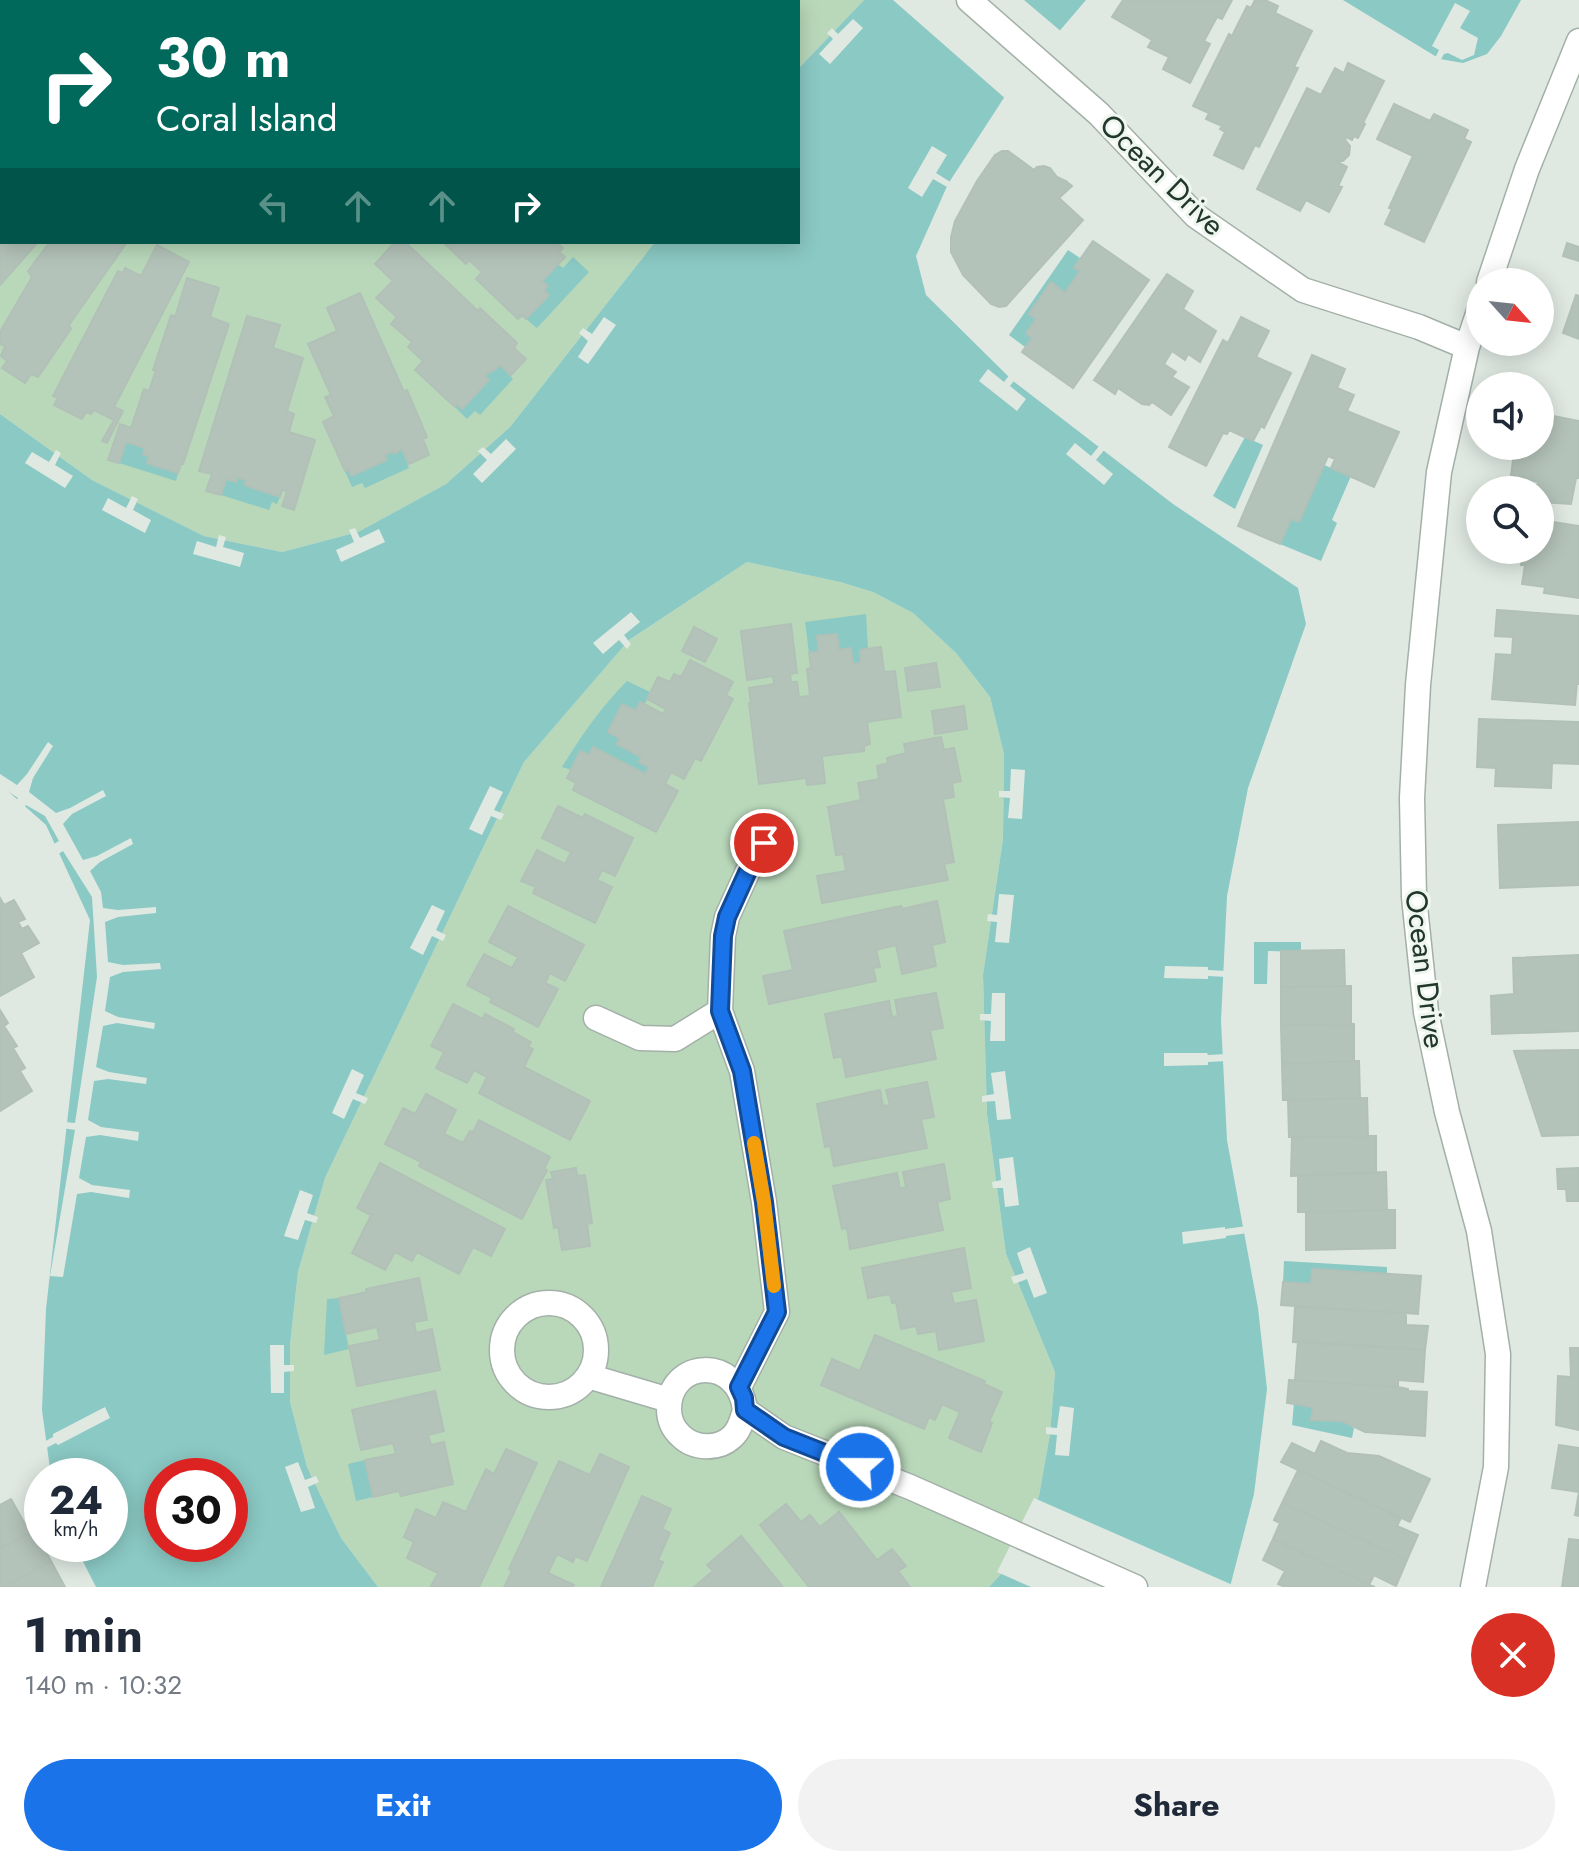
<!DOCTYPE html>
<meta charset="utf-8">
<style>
:root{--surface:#fff;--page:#f2f2f3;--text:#1f2937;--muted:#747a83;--accent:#1a73e8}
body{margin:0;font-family:Jost,sans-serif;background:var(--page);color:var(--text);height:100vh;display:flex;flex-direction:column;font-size:30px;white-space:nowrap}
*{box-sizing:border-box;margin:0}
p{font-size:26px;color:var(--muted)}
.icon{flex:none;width:44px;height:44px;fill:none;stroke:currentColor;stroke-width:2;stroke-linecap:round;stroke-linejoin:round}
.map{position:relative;height:1587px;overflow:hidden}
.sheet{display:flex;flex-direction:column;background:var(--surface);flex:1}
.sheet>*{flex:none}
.banner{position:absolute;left:0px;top:0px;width:800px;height:244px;box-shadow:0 4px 20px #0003;background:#00695c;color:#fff;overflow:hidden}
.needle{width:52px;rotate:117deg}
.fabs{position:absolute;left:1466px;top:268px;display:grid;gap:16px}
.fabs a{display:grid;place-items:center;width:88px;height:88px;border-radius:50%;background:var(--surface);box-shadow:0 4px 20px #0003;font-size:40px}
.speed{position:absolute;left:24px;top:1458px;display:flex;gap:16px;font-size:40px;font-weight:700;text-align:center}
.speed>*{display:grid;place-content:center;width:104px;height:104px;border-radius:50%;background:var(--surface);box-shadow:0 4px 20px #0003;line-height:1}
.speed small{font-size:20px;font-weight:400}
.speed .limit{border:12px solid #d22;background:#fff;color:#111}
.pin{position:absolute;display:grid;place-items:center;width:68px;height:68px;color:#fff;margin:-34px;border:4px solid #fff;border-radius:50%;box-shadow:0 2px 8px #0007}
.me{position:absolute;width:88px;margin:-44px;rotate:292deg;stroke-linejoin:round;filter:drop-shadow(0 0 6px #0008)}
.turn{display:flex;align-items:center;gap:28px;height:168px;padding:0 24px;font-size:36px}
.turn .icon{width:104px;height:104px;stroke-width:2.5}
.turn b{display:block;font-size:56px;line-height:68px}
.lanes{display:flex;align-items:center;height:76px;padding:0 24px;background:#0003;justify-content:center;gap:40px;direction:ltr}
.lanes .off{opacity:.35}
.round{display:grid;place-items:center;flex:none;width:84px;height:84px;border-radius:42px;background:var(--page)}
.summary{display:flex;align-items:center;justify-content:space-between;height:136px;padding:0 24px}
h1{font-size:48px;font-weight:700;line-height:60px}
.cta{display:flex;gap:16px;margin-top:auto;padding:16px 24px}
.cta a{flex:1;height:92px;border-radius:48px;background:var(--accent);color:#fff;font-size:32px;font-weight:700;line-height:92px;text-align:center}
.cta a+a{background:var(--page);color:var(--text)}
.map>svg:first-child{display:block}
.green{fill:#b9d8ba}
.water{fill:#8bc9c4;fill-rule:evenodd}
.pier{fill:#dfe9e2}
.building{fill:#b4c3ba;stroke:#b2c1b7;stroke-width:2}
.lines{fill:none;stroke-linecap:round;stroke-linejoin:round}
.street-casing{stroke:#a3b0a8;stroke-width:27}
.street{stroke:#fff;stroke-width:24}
.route-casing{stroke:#114b97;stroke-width:20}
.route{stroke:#1a73e8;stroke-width:14}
.slow{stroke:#f59e0b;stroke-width:14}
.labels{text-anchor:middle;stroke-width:6;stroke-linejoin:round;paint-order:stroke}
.street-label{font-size:30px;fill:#22372c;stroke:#eff6f0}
</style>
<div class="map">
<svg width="1579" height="1587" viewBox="0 0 1579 1587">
<rect width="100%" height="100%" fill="#dfe9e2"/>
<!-- green -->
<path class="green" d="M0,0h864l-66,69v-67h-796v240h653l-145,185 -64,57 -88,48 -76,20 -78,-16 -112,-56 -92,-66z
M747,562l93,20 33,10 40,21 43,40 34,44 14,57 -1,85 -20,136 4,139 19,140 49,118 -5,62 -11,62 -38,78 -12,13h-611l-37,-49 -34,-71 -17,-65v-57l8,-73 27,-94 199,-416 105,-122z"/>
<!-- water -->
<path class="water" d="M864,0h222l-77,90 -61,94 -32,72 10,39 87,86 160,123 125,84 8,36 -58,164 -21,108 -6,125 6,119 31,168 9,81 -13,105 -24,93h-241l12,-13 38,-78 11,-62 5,-62 -49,-118 -19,-140 -4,-139 20,-136 1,-85 -14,-57 -34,-44 -43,-40 -40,-21 -33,-10 -93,-20 -118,78 -105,122 -199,416 -27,94 -8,73v57l17,65 34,71 37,49h-282l-22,-43h36v-68h-59l-9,-66 4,-101 44,-389 -44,-95 -46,-41v-370l92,66 112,56 78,16 76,-20 88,-48 64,-57 145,-185h143v-173zM162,1476h68v68h-68z
M1343,0h178l-20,36 -14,18 -24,9 -23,-4z
M1068,250l12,8 -6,9 6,4 -15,22 -14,-10 -15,36 -4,19 -7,9 -16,-12z
M573,257l16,15 -52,56 -11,-9 23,-24 -5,-5 3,-4 -5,-5 16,-17 5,4z
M500,365l13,14 -33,36 -5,-4 -8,8 -12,-12 2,-3 6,4 26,-27 -4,-5z
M1245,437l18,8 -28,64 -22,-13z
M126,442l19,6 -2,6 6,2 -2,7 31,10 -2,8 -57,-18z
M402,449l7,19 -44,20 -3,-5 -10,4 -7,-16 4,-1 3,6 34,-16 -1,-5z
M1324,465l27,11 -19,44 5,3 -16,38 -41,-17 11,-25 8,3z
M237,477l9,3 -1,5 35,12 -3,7 -5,-2 -3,8 -48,-15 5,-16 10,3z
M866,614l2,35 -8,2 1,12 -8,1 -2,-16 -12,2 -3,-16 -19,2 2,15 -10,2 -4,-31z
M627,681l23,11 -5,12 -5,-1 -4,8 -28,21 12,6 -3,7 24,12 -2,5 10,5 -4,7 -52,-27 -4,8 -9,-4 -9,19 -9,-3c19,-31 39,-60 65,-86z
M1254,942h47v10l-33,-1 -1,33h-13z
M1284,1261l103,6v7l-75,-5 -1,15 -28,-2z
M339,1298l10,51 -25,6 3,-56z
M1294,1403l19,4 -2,13 31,1 12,7 -2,10 -60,-13z
M365,1460l8,37 -17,4 -8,-37z"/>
<!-- pier -->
<path class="pier" d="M893,0h131l39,33 -56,67z
M1455,3l15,8 -10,17 18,10 -4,17 -12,5 -14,-7 -4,1 -5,9 -5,-3 5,-10 -7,-4z
M853,19l10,9 -33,36 -11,-10 14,-15 -6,-6 5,-5 6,6z
M932,146l15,9 -11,18 16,10 -3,5 -16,-9 -11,18 -14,-9z
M604,317l12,8 -28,39 -10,-7 10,-16 -9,-8 4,-5 9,6z
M988,369l16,13 7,-9 5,5 -6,8 16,13 -9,12 -38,-30z
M506,439l10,10 -34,34 -9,-9 14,-14 -9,-9 5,-4 8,7z
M1075,443l16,13 9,-11 5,4 -9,11 17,14 -9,11 -38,-31z
M56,450l5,3 -6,12 18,11 -8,12 -40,-25 7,-11 17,10z
M132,496l6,3 -5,11 18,10 -6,13 -43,-23 6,-12 18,10z
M355,528l5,10 19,-9 6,13 -44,20 -5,-12 18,-8 -5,-12z
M219,535l7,2 -3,10 21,6 -4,14 -47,-13 4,-13 19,6z
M631,612l9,10 -16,13 7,9 -4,5 -8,-9 -16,14 -10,-11z
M48,742l5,4 -20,32 -4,14 27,21 14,-5 33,-18 3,6 -34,18 -9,10 20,36 14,-4 34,-18 2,6 -33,18 -10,9 11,21 2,16 15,2 38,-3v6l-38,4 -13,5 3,40 15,3 37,-2 1,6 -38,3 -13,5 -5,34 13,6 37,6 -1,6 -37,-6 -14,3 -7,41 13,5 38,6 -1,6 -38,-5 -14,2 -6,39 13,7 38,5 -1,9 -38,-6 -14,2 -7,41 13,7 38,5 -1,8 -38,-6 -14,2 -14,83 -13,-1 25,-146 -12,-2 2,-6 10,1 22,-146 -5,-80 -29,-46 -6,4 -5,-10 7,-4 -14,-25 -19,-11 -4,4 -7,-6 3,-5 -18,-12v-12l17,11 10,-11z
M1011,769l14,1 -3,49 -14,-1 2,-20 -11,-1v-6h11z
M490,786l13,6 -9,18 10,4 -3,6 -10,-4 -9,19 -13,-6z
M999,894l15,1 -5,48 -14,-1 2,-20 -10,-1 1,-7 9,1z
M432,905l13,6 -9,19 10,5 -3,6 -11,-5 -9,19 -13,-7z
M1165,966l43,1v3l19,1v6l-19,-1v3l-44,-1z
M992,993h13v48h-15l1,-20 -11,-1v-6h11z
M1164,1053h43l1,2 19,-1v7l-19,1v3l-44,1z
M352,1069l12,6 -8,18 12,5 -3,6 -12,-5 -9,20 -12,-6z
M1005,1071l6,48 -14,1 -2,-19 -13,1v-6l12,-2 -3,-21z
M1013,1157l6,48 -14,2 -2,-19h-10l-1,-6 9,-2 -2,-21z
M300,1190l13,5 -6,18 11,4 -2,6 -11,-3 -7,20 -14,-4z
M1247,1226l1,7 -22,3v2l-43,6 -1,-12 43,-5v2z
M1030,1247l17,46 -13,5 -7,-19 -13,5 -3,-7 13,-4 -7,-20z
M270,1345h14v20h10v6l-10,1v21h-13z
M1060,1406l14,2 -5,48 -14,-1 2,-20 -11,-1v-7l11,1z
M105,1407l5,11 -52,27 -2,-2 -14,7v-7l11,-6v-3z
M298,1462l7,18 11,-4 3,6 -11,5 7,21 -14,4 -16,-45z
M1034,1498l201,88 -1,1h-203l-34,-15z"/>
<!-- building -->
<path class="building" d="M604,0h98l-2,2h-97z
M1123,0h109l-10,19 -5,-2 -13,24 6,3 -20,39 -27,-14 6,-12 -21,-10 4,-7 -40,-23z
M1255,0h10l13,6 -3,7 37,18 -18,36 4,1 -39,79 -4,-2 -12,24 -29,-14 11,-23 -5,-3 2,-3 -16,-7 3,-6 -16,-7 36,-72 3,2 15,-30 4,2z
M1348,63l36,18 -21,42 2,1 -7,14 -4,-2 -2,4 -6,-3 -1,3 5,6 -1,9 -6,6 -9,-1 13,7 -9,19 4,1 -13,25 -23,-12 -6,11 -43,-22 50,-101 14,7 14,-27 9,5z
M1394,104l36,17 4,-7 34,16 -4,9 7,3 -47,100 -39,-18 7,-15 -3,-1 24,-52 -36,-17z
M1002,151h6l26,19 3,-3 7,-1 6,2 7,9 9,4 6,5 -13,12 24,22 -77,86 -7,1 -8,-3 -28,-29 -12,-23v-15l4,-16 22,-40 18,-26z
M2,195v47h36l-38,43v-88z
M1093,241l56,39 -76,108 -51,-36 10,-14 -6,-5 10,-14 -7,-5 22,-32 14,11 15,-22 -6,-3z
M50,242h77l-58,83 2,4 -33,48 -7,-3 -6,9 -23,-15 5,-7 -6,-5 4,-10 -5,-2v-12l32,-55 -4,-6z
M395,242h10l73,69 2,-3 37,35 -3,5 12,11 -15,16 -11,-10 -7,6 -2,-1 -6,6 4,4 -27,29 -5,-5 -2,3 -40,-37 8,-9 -15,-14 4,-5 -21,-18 6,-7 -21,-19 17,-17 -18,-17z
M443,242h113l7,6 -4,4 6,5 -23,24 6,5 -4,4 5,5 -23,24 -4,-4 -4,4 -42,-40 6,-7 -13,-12 -3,4z
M1567,243l12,4v14l-16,-5z
M157,245l32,17 -75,145 9,4 -16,32 -5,-2 12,-21 -20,-10 -3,4 -5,-2 -4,7 -28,-14 4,-7 -5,-2 65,-125 5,2 2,-5 16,8z
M1167,274l26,17 -10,18 33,22 -16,31 -12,-8 -3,6 -13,-9 -8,13 12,8 -4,5 17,10 -18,28 -19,-13 -3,3 -7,-1 -24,-16 -3,6 -21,-14z
M187,278l32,10 -9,29 19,7 -46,140h-2l-3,9 -31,-10 2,-7 -6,-2 2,-6 -19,-6 -7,21 -11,-3 12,-36 11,4 13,-39 5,2 7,-21h-3l18,-55 4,2z
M360,293l44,99 3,-2 20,47 -4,2 6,16 -20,9 -7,-15 -8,5 -1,-3 -8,4 2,5 -36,16 -2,-6 -4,1 -22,-49 11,-6 -9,-19 6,-2 -23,-51 29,-13 -10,-23z
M1576,295l3,1v43l-16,-6z
M247,316l33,9 -7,23 30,10 -16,53 7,3 -5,18 26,8 -21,70 -12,-4 5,-15 -5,-1 -2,7 -36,-12 2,-5 -9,-3 -1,5 -10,-3 -5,16 -15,-4 6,-17 -13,-3z
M1241,317l28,14 -13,26 35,16 -27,55 -3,-2 -8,15 -24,-11 -2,4 -4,-1 -17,33 -37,-19 54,-107 5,3z
M1312,355l33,14 -8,19 17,7 -7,16 52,21 -25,55 -43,-19 4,-9 -7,-3 -29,66 -8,-3 -11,25 -42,-18z
M1548,415l31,6v57h-3l-5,26 -31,-2v-12h-4l2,-8 -27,-7 4,-29h25v-27l7,1z
M1540,520l39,6v72l-35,-5 1,-6 -23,-3 3,-19h-4l2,-15h17z
M1497,610l82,6v68l-2,-1 -2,22 -83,-6 4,-45 16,1 1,-18 -18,-1z
M791,624l6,49 -7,1 1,8h6l2,15 11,-1 -3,-27 4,-1 -2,-15 10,-2 -2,-15 20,-2 2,16 12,-2 2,16 8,-1 -1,-13 21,-3 3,25 11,-1 6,46 -34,5 3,22 -6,2v5l-42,5 3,27 -18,2 -1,-7 -47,6 -10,-81h2l-2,-15 25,-4 -1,-8 -26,4 -6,-49z
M694,627l23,12 -12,23 -23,-11z
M690,660l43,22 -7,13 7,4 -32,62 -6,-3 -11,21 -13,-7 -6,12 13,7 -22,41 -83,-42 3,-7 -9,-5 13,-27 9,4 4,-8 52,27 4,-7 -10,-5 2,-5 -24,-13 3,-6 -12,-6 14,-28 14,7 4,-9 23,12 3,-5 -19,-10 11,-22 12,5 4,-8 7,3z
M936,663l4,24 -32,4 -3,-23z
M964,706l3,23 -32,5 -3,-23z
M1479,719l100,3v42l-27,-1 -1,25 -56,-2 1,-18 -19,-1z
M941,737l3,13 10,-2 7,33 -9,2 2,14 -11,2 11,63 -10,2 4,16 -126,23 -5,-27 29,-5 -3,-17 -7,1 -8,-48 33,-7 -3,-17 21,-4 -2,-13 11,-3 -1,-5 19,-5 -2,-9z
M558,806l25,12 2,-4 48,24 -18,38 -13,-6 -5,10 15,7 -17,36 -62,-30 3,-6 -15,-6 16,-31 28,14 6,-12 -29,-14z
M1579,822v63l-79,3 -2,-63z
M0,898l4,7 10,-5 11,19 -7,3 4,7 6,-3 11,17 -18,10 13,24 -34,19z
M937,901l8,41 -13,3 4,21 -34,8 -6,-29 -20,5 4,17 -7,1 3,13 -107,23 -6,-28 30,-6 -9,-39 117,-25 1,3z
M508,906l76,39 -19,36 -15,-8 -5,10 13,6 -20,38 -48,-25 2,-4 -25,-13 17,-31 28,14 6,-11 -29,-15z
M1344,950l1,36 -64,1v-36z
M1579,955v76l-87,3 -1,-38 23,-2 -1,-36z
M1351,986v38l-70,1v-38z
M936,993l7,35 -13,2 6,29 -90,18 -4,-21 -8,2 -9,-44 64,-13 3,16 6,-1 -3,-16z
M453,1004l30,15 2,-5 29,15 -1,3 18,10 -3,5 5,2 -9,18 66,34 -20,39 -91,-47 8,-16 -13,-7 -7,13 -31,-15 8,-16 -13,-6z
M0,1010l8,13 -4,3 13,20 -4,2 12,20 -5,3 12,20 -32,20z
M1351,1024h3v37l-72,3 -1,-39z
M1579,1050v85l-37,1 -28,-85z
M1354,1061h5l1,37 -77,2 -1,-36z
M927,1082l7,35 -13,2 6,29 -93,18 -4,-20 -5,1 -8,-43 63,-14 3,16 7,-1 -4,-15z
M426,1094l30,16 -12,24 19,9 7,-12 3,1 6,-12 71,37 -6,12 3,1 -25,49 -103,-53 2,-4 -36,-18 18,-36 12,6z
M1367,1098l1,38 -79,1 -1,-37z
M1368,1136h8v37l-85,3 1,-38z
M380,1163l125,66 -14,27 -18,-9 -14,27 -42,-22 -5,9 -17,-9 -10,18 -33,-17 19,-38 -14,-7z
M944,1164l6,35 -13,3 6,28 -93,19 -3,-21 -5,1 -9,-43 64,-13 3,16 6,-2 -3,-15z
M576,1168l1,8 8,-1 7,48 -5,1 3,22 -28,4 -4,-23 -4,1 -8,-48 7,-1 -2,-7z
M1579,1168v33h-12l-1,-12h-8l-1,-20z
M1579,1168v33h-12l-1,-12h-8l-1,-20z
M1386,1172l1,38 -89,2v-37z
M1387,1210h8v38l-89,2v-38z
M964,1248l7,40 -20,4 3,12 22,-4 8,41 -45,9 -3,-19 -18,3 -2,-8 -15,3 -5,-27 -4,1 -2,-9 -22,4 -6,-30z
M1312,1269l109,7 -3,38 -137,-9 2,-23 28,2z
M419,1278l8,42 -13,2 2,11 16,-4 8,41 -83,16 -8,-40 31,-6 -3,-13 -31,7 -7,-36 28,-6 -1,-3z
M1295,1307l111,6v12l22,1 -3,24 -132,-8z
M875,1335l110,46 -1,3 18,8 -13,30 3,1 -11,29 -32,-14 11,-26 -18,-8 -7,16 -6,-3 -5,12 -103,-44 11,-26 28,12z
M1298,1341l127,9 -2,32 -25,-2v7l-103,-7z
M1570,1348h9v82l-23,-5 2,-49 13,1z
M1289,1380l109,7 10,2v2l19,1 -2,44 -60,-4 -23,-11 -31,-1 2,-13 -26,-4z
M435,1391l9,40 -16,4 3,10 13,-3 9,42 -52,12 -2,-5 -26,6 -8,-37 31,-6 -3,-11 -32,7 -9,-40z
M1321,1441l26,12 32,3 51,23 -20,43 -129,-60 11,-19 23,11z
M1559,1445l20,3v68l-4,-1 4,-23 -27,-4z
M506,1449l31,14 -58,124 -48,-1 7,-13 -31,-15 7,-16 -10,-5 12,-28 20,9 7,-16 23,10 20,-43 8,5z
M600,1454l29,13 -42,94 -12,-5 -2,6 -16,-8 -9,19 26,12 -1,2h-69l8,-16 -3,-2 50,-108 31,14z
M1298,1470l103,48 -4,8 21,9 -11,25 -125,-57z
M642,1496l29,13 -9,20 8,4 -12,27 5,2 -11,25h-51z
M11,1499l19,34 -30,16v-44z
M1282,1503l125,57 -11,26 -22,-11 -5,10 -96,-46 7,-16 -6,-3z
M786,1504l15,18 9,-7 10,12 19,-15 38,48 15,-11 14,17 -8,5 12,16h-101l-49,-62z
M30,1533l7,14 5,-3 9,17 -47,26h-4v-38z
M741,1536l42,51h-89l19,-16 -6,-6z
M1273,1539l96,46 6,2h-90l-7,-3 7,-13 -22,-11z
M1569,1539l10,1v47h-17z
M51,1561l14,26h-61z"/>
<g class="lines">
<!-- street casing -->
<g class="street-casing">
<path id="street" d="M327,0l1,2
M969,0l130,114 97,102 107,74 116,37 48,20
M238,2l7,-2
M474,2l2,-2
M1489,282l38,-113 52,-128
M596,1018l44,20 35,1 45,-28
M502 1350a47 47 0 1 1 94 0a47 47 0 1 1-94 0Z
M588,1376l81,24
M739,1387l38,-75 -13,-110 -22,-131 -22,-60 3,-75 4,-19 20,-44 17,-30
M745,1410c-3,10 -5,20 -13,27 -14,13 -38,12 -51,-1 -8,-7 -12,-16 -12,-27 0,-50 70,-54 76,1l39,27 126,50 225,100
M1473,1587l23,-120 2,-113 -19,-123 -32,-119 -21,-100 -12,-115 -2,-99 6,-113 21,-213 28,-125 13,-39"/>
</g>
<!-- street -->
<use href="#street" class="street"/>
</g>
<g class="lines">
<!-- route casing -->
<g class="route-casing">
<path id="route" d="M764,843l-17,30 -20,44 -4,19 -3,75 22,60 22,131 13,110 -38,75 5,11 1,12 39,27 76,30"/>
</g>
<!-- route -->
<use href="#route" class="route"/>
<!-- slow -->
<path class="slow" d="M754,1143l10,59 10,84"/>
</g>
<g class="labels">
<!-- street labels -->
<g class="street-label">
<text transform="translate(1162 175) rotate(44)" y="10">Ocean Drive</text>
<text transform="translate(1425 969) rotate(83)" y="10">Ocean Drive</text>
</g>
</g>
</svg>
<div class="fabs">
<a><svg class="needle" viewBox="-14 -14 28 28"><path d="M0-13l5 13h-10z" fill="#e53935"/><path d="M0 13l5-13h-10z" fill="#747a83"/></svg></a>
<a><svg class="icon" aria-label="sound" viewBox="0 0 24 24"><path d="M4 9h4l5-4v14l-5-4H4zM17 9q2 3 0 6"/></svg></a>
<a><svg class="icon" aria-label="search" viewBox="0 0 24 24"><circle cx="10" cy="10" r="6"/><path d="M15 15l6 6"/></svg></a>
</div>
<div class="speed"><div>24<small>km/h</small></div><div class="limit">30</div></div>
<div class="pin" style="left:764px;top:843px;background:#d93025"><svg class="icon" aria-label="arrive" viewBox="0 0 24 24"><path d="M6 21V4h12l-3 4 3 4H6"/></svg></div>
<svg class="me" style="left:860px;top:1467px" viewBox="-20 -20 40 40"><circle r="17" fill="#1a73e8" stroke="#fff" stroke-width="3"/><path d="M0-11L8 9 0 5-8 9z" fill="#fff"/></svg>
<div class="banner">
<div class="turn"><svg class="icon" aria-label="right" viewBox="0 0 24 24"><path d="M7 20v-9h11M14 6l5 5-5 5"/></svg><div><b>30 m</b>Coral Island</div></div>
<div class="lanes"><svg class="icon off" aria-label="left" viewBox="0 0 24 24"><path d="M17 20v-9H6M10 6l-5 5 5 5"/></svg><svg class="icon off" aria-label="ahead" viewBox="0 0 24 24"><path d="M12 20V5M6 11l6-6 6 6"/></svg><svg class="icon off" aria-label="ahead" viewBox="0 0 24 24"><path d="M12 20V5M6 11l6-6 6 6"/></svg><svg class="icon" aria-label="right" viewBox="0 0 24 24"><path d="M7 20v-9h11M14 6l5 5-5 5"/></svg></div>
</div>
</div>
<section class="sheet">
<div class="summary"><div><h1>1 min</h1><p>140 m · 10:32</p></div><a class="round" style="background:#d93025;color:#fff"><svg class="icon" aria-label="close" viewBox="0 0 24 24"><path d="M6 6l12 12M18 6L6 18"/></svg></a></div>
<div class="cta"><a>Exit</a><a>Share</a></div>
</section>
